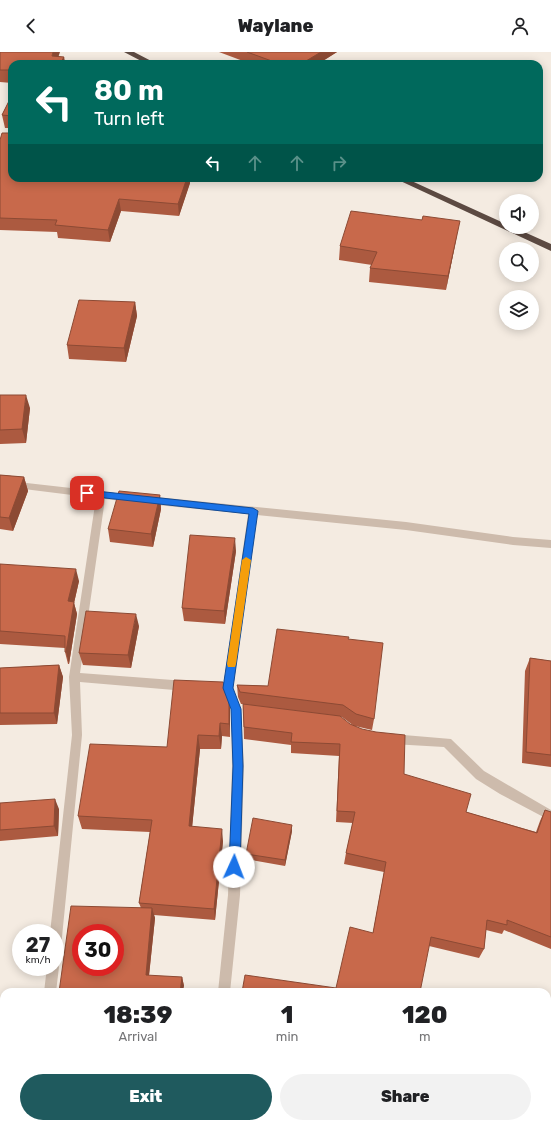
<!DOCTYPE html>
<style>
:root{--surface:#fff;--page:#f2f2f2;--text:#202124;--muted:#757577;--accent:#1f5a5e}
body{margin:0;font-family:Rubik,sans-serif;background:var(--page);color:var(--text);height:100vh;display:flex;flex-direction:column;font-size:15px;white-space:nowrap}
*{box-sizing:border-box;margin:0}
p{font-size:13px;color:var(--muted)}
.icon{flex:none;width:22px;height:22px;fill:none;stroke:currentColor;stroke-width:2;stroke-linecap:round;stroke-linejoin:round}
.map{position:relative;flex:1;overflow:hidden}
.side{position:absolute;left:0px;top:936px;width:551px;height:140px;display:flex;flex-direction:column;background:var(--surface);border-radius:12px 12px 0 0;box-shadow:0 2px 10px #0003}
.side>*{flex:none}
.top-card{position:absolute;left:8px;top:8px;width:535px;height:122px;border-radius:12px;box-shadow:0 2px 10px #0003;background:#00695c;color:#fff;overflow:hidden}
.fabs{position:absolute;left:499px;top:142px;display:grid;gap:8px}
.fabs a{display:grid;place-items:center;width:40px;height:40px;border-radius:50%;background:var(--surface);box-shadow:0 2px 10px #0003;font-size:20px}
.speed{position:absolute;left:12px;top:872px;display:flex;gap:8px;font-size:20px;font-weight:700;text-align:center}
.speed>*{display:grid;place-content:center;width:52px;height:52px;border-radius:50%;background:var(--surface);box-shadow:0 2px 10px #0003;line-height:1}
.speed small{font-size:10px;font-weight:400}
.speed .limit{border:6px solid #d22;background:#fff;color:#111}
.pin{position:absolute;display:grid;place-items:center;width:34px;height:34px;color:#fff;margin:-17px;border-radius:8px;box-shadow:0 2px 6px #0006}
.me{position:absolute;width:44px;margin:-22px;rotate:2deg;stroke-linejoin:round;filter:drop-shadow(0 0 3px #0008)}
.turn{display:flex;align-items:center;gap:14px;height:84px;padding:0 20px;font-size:18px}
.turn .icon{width:52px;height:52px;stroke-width:2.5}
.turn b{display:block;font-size:28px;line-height:34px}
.lanes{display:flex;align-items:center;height:38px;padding:0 20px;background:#0003;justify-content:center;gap:20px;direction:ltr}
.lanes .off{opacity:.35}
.eta{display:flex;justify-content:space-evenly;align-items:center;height:68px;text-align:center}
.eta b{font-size:24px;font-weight:800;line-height:28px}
.action{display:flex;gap:8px;margin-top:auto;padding:8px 20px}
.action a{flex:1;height:46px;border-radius:24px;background:var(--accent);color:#fff;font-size:16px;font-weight:800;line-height:46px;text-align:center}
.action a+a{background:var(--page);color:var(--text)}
header{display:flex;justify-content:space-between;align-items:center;height:52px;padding:0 20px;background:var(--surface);font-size:18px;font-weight:800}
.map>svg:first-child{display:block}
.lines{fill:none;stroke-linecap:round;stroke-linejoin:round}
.street{fill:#cdbbac;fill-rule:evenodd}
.highway{fill:#5c4a42;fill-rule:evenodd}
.wall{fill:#ac5a40;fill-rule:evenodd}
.shaded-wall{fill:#8c4a34}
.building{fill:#c8694b;stroke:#8c4a34;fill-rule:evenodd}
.route{fill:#1a73e8;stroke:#114b97}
.slow{fill:#f59e0b}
</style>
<header><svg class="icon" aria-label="back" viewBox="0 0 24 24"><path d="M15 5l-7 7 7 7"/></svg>Waylane<svg class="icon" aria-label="person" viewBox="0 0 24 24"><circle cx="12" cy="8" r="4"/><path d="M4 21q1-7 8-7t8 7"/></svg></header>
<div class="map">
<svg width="551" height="1076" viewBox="0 0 551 1076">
<rect width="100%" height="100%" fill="#f4ebe1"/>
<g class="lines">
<!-- street -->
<path class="street" d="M0,428l133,15 2,3 -5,4 -25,-3 -25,174 106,8 4,2 1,3 -1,3 -4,2 -106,-9 2,53 -21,212 -2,4 -4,2v-20h-5l22,-198 -3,-58 27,-179 -96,-12z
M147,444l259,26 107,15 38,3v8l-38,-3 -107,-15 -149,-15 -24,174 8,20 3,57 -4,129 -10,97h-12l10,-97 4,-129 -1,-57 -8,-20 25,-175 -101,-10 -5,-4z
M392,682l59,5 33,32 67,39v11l-51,-27 -24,-15 -32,-32 -52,-3 -4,-2 -1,-3 1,-3z
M55,910l2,1 2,4 -3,25h-12l3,-25h8z
M29,1072h14v4h-14z
M201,1072h14v4h-14z"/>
<!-- highway -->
<path class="highway" d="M124,0h10l23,12h-10z
M394,126h11l101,46v3h7l38,17v7z"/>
</g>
<!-- wall -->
<path class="wall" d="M0,0l64,5 1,7h-53v19l-12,-1z
M219,0h118l-19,12h-67z
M12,43v33h-7l-3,-13z
M0,88l12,38 178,5 -11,33 -58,-5 -11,31 -52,-4 -1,-6 -57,-2z
M457,183l-11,55 -77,-8 1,-14 2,-3 -33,-5 1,-14z
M135,250l2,14 -11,46 -57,-3 -2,-14z
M0,343l30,13 -4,35 -26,1z
M0,423l24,2 4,14 -15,40 -13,-2z
M160,443l1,14 -8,38 -43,-5 -2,-13z
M236,499l-11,73 -41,-3 -2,-13z
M0,512l79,17 -5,22 3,11 -8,50h-1l-3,-12v-4l-65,-4z
M139,574l-8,42 -48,-3 -4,-12z
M348,587l26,80 -2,11 -17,-4 49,48 62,38 70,20 4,-11 5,-11 6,2v137l-47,-19 -2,4 -16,-4 -2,19 -5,9 -50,-12 -93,42 37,-55 11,-61 -40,-8 2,-11 7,-30 -17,-1 3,-66 -48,-3v-8l-47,-6 -1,-35h-2l-3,-7 -1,-12 31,1zM288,658l54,7 12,9 -4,-2z
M530,606l21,3v106l-29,-4 3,-92z
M59,613l4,12 -6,47 -57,1v-57z
M229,644l1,41 -8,-1 -1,13h-21l-8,78 31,14 -8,79 -61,-5 1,3 -6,58 33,1 2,9 -125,6 82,-84 -2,-5 11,-71 -68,-3 -4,-13 89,-69z
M0,751l59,6 -1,27 -58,5z
M292,779l-7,35 -39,-7v-5z
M298,1072h146l-1,4h-131z
M456,1072h53l12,4h-62z"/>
<!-- shaded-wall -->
<path class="shaded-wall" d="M53,0h7l-4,12 -4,-8z
M321,0h16l-19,12h-17z
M64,5l1,7h-5z
M187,126h3v5l-11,33 -1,-12z
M119,147l2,12 -11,31 -2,-12z
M460,169l-3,14 -11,55 2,-14z
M135,250l2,14 -11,46 -2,-14z
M26,343l4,13 -4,35 -4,-14z
M24,425l4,14 -15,40 -4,-13z
M160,443l1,14 -8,38 -2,-13z
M235,486l1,13 -11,73 -1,-13z
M76,517l3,12 -5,22 3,11 -8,50 -3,-12 2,-51z
M136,562l3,12 -8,42 -3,-13z
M59,613l4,12 -6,47 -3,-11z
M229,644l1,13v28l-1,-13z
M220,671l2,13 -1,13 -2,-13z
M198,683l2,14 -9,89 -2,-12z
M55,747l4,10 -1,27 -4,-10z
M292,773v6l-7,35v-6z
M222,777l1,12 -8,79 -1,-11z
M152,856l3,10 -7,66 -2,-9z
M182,925l2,9 -1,6h-3z"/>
<!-- building -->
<path class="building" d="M0,0h53l-1,4 12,1 -4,7h-48v6h-12z
M247,0h74l-20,12h-21z
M12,43v21l-10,-1z
M2,81h10v45h175l-9,26 -59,-5 -11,31 -53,-5 2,-5 -57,-2v-78z
M351,159l71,9 1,-4 37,5 -12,55 -78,-8 7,-16 -37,-6z
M79,248l56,2 -11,46 -57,-3z
M0,343h26l-4,34 -22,1z
M0,423l24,2 -15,41 -9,-1z
M119,439l41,4 -9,39 -43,-5z
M190,483l45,3 -11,73 -42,-3z
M0,512l76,5 -8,32 6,1 -8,50h-1v-16l-65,-5z
M86,559l50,3 -8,41 -49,-2z
M277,577l72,8 -1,2 35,4 -9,76 -18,-5 -13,-9 -103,-13 -3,-7 31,1z
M530,606l21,3v94l-25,-3z
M59,613l-5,48h-54v-45z
M174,628l49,2 6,14v28l-9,-1 -1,13 -21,-1 -9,91 33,3 -8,80 -75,-6 13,-83 -74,-4 12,-72 77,3z
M243,652l97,12 10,8 12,5 14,3 29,3 -1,39 67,20 -5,18 71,21 8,-23 6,2v125l-44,-17v5l-20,-5 -3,29 -53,-12 -11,55h-178l3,-17 91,13 14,-61 23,6 13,-71 -40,-9 9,-41 -18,-1 3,-67 -49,-2 1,-9 -48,-6z
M55,747l-1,27 -54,4v-27z
M253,766l39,7 -7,35 -39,-6z
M71,854l81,2 -6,67 36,2 -2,15h-121zM81,881h34v34h-34z
M319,1072h125l-1,4h-120v-3z
M467,1072h42l12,4h-51z
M546,1073l4,3h-5z"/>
<!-- route -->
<path class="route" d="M87,438l166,18 5,3 -25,177 8,21 2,57 -3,101 -2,3 -4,2 -3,-2 -2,-3 4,-101 -2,-57 -8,-21 26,-174 -162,-18 -4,-3z"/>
<!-- slow -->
<path class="slow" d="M246,505l5,3 -15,104 -1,3h-7l-1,-3 15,-104z"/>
</svg>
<div class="fabs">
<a><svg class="icon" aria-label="sound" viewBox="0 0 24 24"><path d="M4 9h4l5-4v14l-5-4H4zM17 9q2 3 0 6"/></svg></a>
<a><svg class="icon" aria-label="search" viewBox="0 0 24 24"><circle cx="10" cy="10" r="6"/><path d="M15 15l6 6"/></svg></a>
<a><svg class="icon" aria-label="layers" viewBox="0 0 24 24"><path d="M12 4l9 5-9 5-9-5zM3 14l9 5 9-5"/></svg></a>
</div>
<div class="speed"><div>27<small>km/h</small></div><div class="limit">30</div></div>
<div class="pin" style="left:87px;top:441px;background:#d93025"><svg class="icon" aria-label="arrive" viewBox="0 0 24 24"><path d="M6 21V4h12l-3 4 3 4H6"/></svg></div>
<svg class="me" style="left:234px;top:815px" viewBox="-20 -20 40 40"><circle r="19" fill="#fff"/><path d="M0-13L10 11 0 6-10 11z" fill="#1a73e8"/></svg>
<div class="top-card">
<div class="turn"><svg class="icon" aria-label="left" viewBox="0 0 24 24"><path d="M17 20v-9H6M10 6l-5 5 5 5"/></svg><div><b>80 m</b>Turn left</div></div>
<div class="lanes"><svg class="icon" aria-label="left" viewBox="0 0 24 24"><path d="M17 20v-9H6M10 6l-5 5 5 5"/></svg><svg class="icon off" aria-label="ahead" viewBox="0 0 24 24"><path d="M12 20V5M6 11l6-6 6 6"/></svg><svg class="icon off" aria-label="ahead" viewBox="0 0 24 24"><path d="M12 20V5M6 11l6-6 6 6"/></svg><svg class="icon off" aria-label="right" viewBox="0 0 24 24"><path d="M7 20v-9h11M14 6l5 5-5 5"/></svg></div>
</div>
<section class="side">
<div class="eta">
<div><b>18:39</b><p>Arrival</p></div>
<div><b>1</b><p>min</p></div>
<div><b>120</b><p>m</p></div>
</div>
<div class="action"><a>Exit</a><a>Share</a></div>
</section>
</div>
